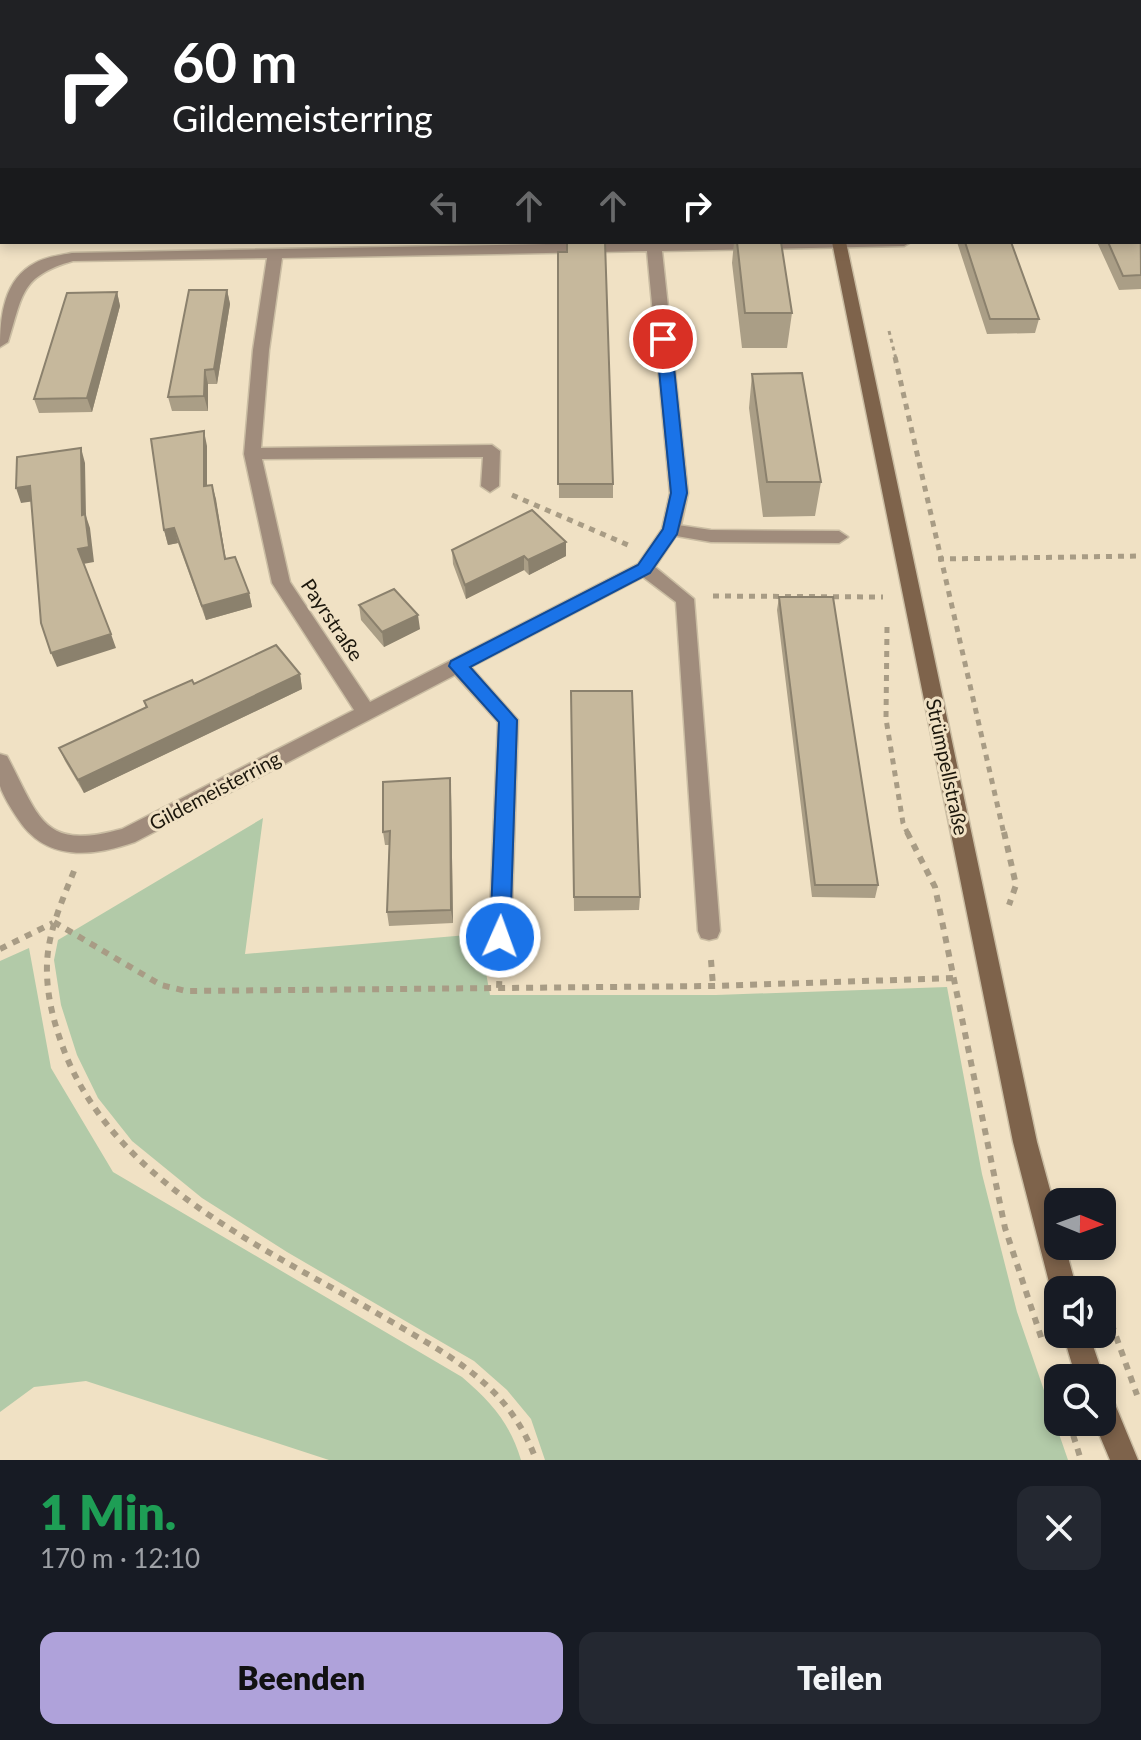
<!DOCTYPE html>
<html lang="de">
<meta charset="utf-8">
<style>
:root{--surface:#171b24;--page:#242831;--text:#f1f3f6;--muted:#9ea1a6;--accent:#afa2da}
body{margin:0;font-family:Lato,sans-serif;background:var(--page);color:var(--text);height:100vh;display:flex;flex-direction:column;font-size:30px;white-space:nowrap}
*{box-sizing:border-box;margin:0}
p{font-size:26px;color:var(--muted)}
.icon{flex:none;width:44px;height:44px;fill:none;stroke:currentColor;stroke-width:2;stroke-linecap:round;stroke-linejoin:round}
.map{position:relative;height:1460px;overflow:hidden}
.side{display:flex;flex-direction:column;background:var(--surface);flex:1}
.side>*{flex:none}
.top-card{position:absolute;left:0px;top:0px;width:1142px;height:244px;box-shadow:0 4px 12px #0003;background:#202124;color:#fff;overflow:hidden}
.needle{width:52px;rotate:91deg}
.fabs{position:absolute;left:1044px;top:1188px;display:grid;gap:16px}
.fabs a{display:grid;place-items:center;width:72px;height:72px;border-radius:16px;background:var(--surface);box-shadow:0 4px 12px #0003;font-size:40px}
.pin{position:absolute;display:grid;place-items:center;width:68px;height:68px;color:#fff;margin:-34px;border:4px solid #fff;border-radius:50%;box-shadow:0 2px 8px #0007}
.me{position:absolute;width:88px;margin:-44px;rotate:2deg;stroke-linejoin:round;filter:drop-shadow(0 0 6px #0008)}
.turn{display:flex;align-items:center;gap:28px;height:168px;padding:0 40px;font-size:36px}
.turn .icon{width:104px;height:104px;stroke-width:2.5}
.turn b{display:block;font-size:56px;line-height:68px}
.lanes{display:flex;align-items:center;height:76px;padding:0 40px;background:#0003;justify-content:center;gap:40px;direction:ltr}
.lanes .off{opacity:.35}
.round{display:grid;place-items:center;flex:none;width:84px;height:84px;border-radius:16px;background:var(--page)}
.headline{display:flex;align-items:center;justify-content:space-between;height:136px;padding:0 40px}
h1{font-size:48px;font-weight:800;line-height:60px;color:#1e9e55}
.cta{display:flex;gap:16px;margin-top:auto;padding:16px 40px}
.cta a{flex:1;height:92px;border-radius:16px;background:var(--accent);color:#111;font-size:32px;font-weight:800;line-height:92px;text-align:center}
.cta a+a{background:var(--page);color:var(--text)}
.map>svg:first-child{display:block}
.green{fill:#b2caa8}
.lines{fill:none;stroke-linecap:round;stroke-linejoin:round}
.lane-casing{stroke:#cabda3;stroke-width:3}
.street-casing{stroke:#cabda3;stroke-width:3}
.secondary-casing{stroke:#cabda3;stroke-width:3}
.path-far2{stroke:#a89c85;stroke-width:3;stroke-dasharray:4 4;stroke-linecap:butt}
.path-far1{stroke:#a89c85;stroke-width:5;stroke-dasharray:6 6;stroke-linecap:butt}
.path{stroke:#a89c85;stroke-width:6;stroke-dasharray:7 7;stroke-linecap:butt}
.lane{fill:#a08c7c;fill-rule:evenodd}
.street{fill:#a08c7c;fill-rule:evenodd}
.secondary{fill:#7e634b;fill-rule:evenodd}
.wall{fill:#aa9e86}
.shaded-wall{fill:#8b816d}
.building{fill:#c6b89c;stroke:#8b816d;stroke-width:2}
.route{fill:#1a73e8;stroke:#114b97;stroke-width:2}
.labels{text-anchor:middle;stroke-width:6;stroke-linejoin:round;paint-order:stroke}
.street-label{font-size:20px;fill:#1c170c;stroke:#f0e1c4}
</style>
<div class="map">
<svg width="1141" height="1460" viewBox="0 0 1141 1460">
<rect width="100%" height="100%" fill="#f0e1c4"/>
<!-- green -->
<path class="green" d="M263,818l-18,136 234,-20 11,61h226l231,-8 35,187 35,138 51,148h-523l-14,-41 -24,-29 -33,-29 -187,-109 -85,-54 -70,-57 -34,-43 -21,-43 -16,-50 -7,-45 4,-20z
M29,948l22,120 62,104 349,205c29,25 48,46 59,83h-192l-243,-79 -52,6 -34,25v-451z"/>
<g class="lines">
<!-- lane casing -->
<g class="lane-casing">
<path id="lane" d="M671,524l40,6 128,1 9,6 -9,6 -128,-1 -46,-8 -3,-4 3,-4z"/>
</g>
<!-- street casing -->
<g class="street-casing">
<path id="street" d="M57,0h13l1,2h-13z
M652,242h259l-7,4 -242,5 26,242 -8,37 -25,37 39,32 26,332 -3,7 -8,2 -8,-2 -3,-7 -22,-329 -33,-25 -172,90 47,53 -7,217 -3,7 -8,2 -8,-2 -3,-7 9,-215 -43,-47 -320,167c-43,15 -89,20 -117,-23 -6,-9 -15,-23 -18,-33 0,-10 0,-22 0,-32l7,2c33,62 35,95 115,73l232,-119 -82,-127 -28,-129 9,-104 14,-92 -194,3c-53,15 -50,34 -65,81l-8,5c0,-31 4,-68 35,-84 10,-6 26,-8 37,-10zM647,251l23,242 -8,36 -24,35 -268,138 -80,-120 -28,-123 221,-2 -2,29 9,6 9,-6 1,-35 -8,-6 -231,3 8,-98 13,-92z"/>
</g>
<!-- secondary casing -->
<g class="secondary-casing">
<path id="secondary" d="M782,0h12v2h-12z
M832,242h14l191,900 21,77v27h7l12,44h-19v11l-7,-11 -38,-148z
M1063,1334h26l15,44 -2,4v-4h-26z
M1102,1393l10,4 26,63h-28l-16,-38h8z"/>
</g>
<!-- path-far2 -->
<path class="path-far2" d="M889,331l7,28"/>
<!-- path-far1 -->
<path class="path-far1" d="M895,357l109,477
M512,495l116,50
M938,559l203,-3
M713,596l170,1
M887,627l-1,92 17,104 5,11"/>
<!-- path -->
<path class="path" d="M907,832l28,55 70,341 38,115
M1004,832l12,53 -7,20
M74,871c-12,30 -26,61 -27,93 -1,31 7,60 18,89 52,131 200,195 315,262 67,40 128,67 156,145
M54,922l107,63 25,6 527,-5 242,-8
M0,949l53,-26
M711,960l2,26
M499,988l1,-23
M1102,1297l35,98
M1069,1422l12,38"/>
<!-- lane -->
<use href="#lane" class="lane"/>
<!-- street -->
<use href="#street" class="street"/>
<!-- secondary -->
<use href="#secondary" class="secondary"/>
</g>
<!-- wall -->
<path class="wall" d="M854,0h186l1,2h-186z
M1141,172v117l-22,1 -22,-48h43z
M734,242h47l11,71 -5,35h-45l-10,-85z
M957,242h54l28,77 -4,14 -48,1z
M558,252l55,232v14h-54z
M227,290l3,14 -13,80h-9v27h-36l-4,-14z
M117,292l3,14 -28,106 -53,1 -5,-14z
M752,374l69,108 -6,34 -52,1 -14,-109z
M207,446v40l5,-1 14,74 23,34 3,14 -46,13 -28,-77 -10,2 -4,-15z
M452,550l114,6 -37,19 -5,-5 -58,29 -13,-35z
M779,597l99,288 -3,13 -63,-1 -35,-287z
M359,605l61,24 -36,18 -23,-27z
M300,674l2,15 -218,104 -19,-32 -6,-13 87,-40 -2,-7 50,-17z
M571,691l69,206 -1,13 -65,1z
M450,778l1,14 2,131 -64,3 -2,-14 2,-67h-4l-2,-13z"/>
<!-- shaded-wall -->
<path class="shaded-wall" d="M227,290l3,14 -13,80 -3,-15z
M117,292l3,14 -28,106 -5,-14z
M205,370l3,14v27l-4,-15z
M204,431l3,15v55l-3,-15z
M81,448l4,15 1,53 4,12 4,34 -11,2 -5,-15 4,-34z
M212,485l4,14 12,75 -3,-15z
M30,486l5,15 -14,2 -5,-15z
M174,528l4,15 -10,2 -4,-15z
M566,542v14l-37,19 -1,-15z
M524,556v14l-58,29 -1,-14z
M249,593l3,14 -46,13 -4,-14z
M418,615l2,14 -36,18 -2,-15z
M111,634l5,14 -59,19 -6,-14z
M300,674l2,15 -218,104 -6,-13z
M450,778l1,14 2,131 -2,-13z"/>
<!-- building -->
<path class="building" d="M273,0h231v2h-232z
M865,0h175l1,2h-175z
M1140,172l1,103 -18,1 -15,-34h32z
M567,242h38l8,242h-55v-232h9z
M737,242h44l11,71h-47z
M965,242h46l28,77h-49z
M189,290h38l-13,79 -9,1 -1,26 -36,1z
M117,292l-30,106 -53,1 33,-106z
M802,373l19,109h-54l-15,-108z
M204,431v55l8,-1 13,74 10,-2 14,36 -47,13 -28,-78 -10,2 -13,-91z
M81,448l1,67 3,-1 4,33 -11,2 33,85 -60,19 -10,-30 -11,-137 -14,2 1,-31z
M532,510l34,32 -38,18 -4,-4 -59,29 -13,-35z
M394,589l24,26 -36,17 -23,-27z
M779,597h54l45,288h-63z
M276,645l24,29 -222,106 -19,-32 88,-41 -3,-6 48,-21 2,4z
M571,691h61l8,206h-66z
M450,778l1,132 -64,2 3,-81 -7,1v-50z"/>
<!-- route -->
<path class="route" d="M663,335l8,4 16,154 -10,41 -27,39 -180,94 47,53 -7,217 -3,6 -7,3 -7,-3 -3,-6 9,-215 -50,-56 2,-5 187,-96 25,-36 8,-36 -15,-154z"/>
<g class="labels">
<!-- street labels -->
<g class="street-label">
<text transform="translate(332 620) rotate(56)" y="7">Payrstraße</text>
<text transform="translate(947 767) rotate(78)" y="7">Strümpellstraße</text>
<text transform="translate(215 791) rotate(-28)" y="7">Gildemeisterring</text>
</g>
</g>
</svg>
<div class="fabs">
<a><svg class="needle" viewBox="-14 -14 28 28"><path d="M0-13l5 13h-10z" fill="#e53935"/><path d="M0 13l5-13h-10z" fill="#9ea1a6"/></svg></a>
<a><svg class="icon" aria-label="sound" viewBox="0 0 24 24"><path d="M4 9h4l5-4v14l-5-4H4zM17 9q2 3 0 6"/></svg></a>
<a><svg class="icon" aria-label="search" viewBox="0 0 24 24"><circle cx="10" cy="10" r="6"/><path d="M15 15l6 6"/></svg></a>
</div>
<div class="pin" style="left:663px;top:339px;background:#d93025"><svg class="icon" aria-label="arrive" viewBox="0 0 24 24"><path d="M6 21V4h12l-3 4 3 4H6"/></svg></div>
<svg class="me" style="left:500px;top:937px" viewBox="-20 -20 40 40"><circle r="17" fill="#1a73e8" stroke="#fff" stroke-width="3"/><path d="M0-11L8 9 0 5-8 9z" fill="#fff"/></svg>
<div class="top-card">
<div class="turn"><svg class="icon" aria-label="right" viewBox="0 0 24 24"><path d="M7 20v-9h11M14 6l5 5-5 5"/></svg><div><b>60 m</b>Gildemeisterring</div></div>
<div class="lanes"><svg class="icon off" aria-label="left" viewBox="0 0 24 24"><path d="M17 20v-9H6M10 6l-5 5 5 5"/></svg><svg class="icon off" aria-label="ahead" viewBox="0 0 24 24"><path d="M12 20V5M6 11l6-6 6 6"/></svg><svg class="icon off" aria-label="ahead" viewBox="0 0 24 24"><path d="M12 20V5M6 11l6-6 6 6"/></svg><svg class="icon" aria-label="right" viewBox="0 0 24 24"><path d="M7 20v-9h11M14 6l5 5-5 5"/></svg></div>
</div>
</div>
<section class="side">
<div class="headline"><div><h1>1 Min.</h1><p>170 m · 12:10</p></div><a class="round"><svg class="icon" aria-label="close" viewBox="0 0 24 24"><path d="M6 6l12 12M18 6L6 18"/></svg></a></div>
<div class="cta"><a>Beenden</a><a>Teilen</a></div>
</section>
